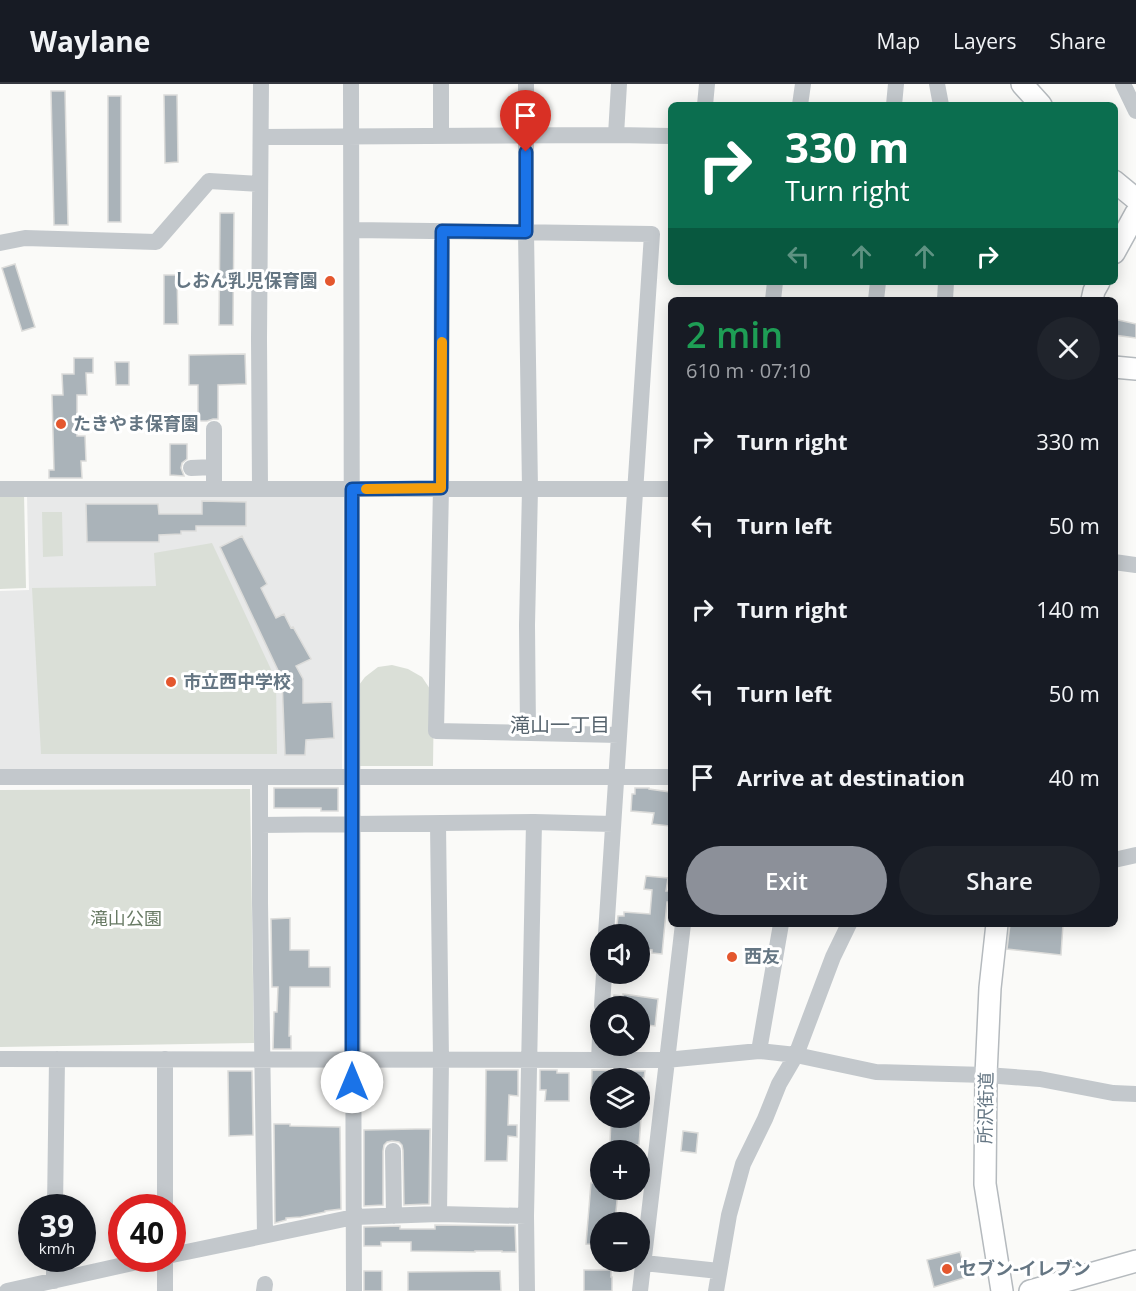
<!DOCTYPE html>
<meta charset="utf-8">
<style>
:root{--surface:#171b24;--page:#20242c;--text:#f1f3f6;--muted:#9ea1a6;--line:#363941;--accent:#8c9099}
body{margin:0;font-family:"Open Sans","Noto Sans JP",sans-serif;background:var(--page);color:var(--text);height:100vh;display:flex;flex-direction:column;font-size:22px;white-space:nowrap}
*{box-sizing:border-box;margin:0}
p{font-size:20px;color:var(--muted)}
.icon{flex:none;width:33px;height:33px;fill:none;stroke:currentColor;stroke-width:2;stroke-linecap:round;stroke-linejoin:round}
.map{position:relative;flex:1;overflow:hidden}
.drawer{position:absolute;left:668px;top:213px;width:450px;height:630px;display:flex;flex-direction:column;background:var(--surface);border-radius:9px;box-shadow:0 3px 15px #0003}
.drawer>*{flex:none}
.banner{position:absolute;left:668px;top:18px;width:450px;height:183px;border-radius:9px;box-shadow:0 3px 15px #0003;background:#0b6e4f;color:#fff;overflow:hidden}
.controls{position:absolute;left:590px;top:840px;display:grid;gap:12px}
.controls a{display:grid;place-items:center;width:60px;height:60px;border-radius:50%;background:var(--surface);box-shadow:0 3px 15px #0003;font-size:30px}
.speed{position:absolute;left:18px;top:1110px;display:flex;gap:12px;font-size:30px;font-weight:700;text-align:center}
.speed>*{display:grid;place-content:center;width:78px;height:78px;border-radius:50%;background:var(--surface);box-shadow:0 3px 15px #0003;line-height:1}
.speed small{font-size:15px;font-weight:400}
.speed .limit{border:9px solid #d22;background:#fff;color:#111}
.pin{position:absolute;display:grid;place-items:center;width:51px;height:51px;color:#fff;margin:-62px -26px;border-radius:50% 50% 50% 0;rotate:-45deg;box-shadow:0 0 6px #0007}
.pin .icon{rotate:45deg}
.me{position:absolute;width:66px;margin:-33px;rotate:0deg;stroke-linejoin:round;filter:drop-shadow(0 0 4px #0008)}
.turn{display:flex;align-items:center;gap:21px;height:126px;padding:0 18px;font-size:27px}
.turn .icon{width:78px;height:78px;stroke-width:2.5}
.turn b{display:block;font-size:42px;line-height:51px}
.lanes{display:flex;align-items:center;height:57px;padding:0 18px;background:#0003;justify-content:center;gap:30px;direction:ltr}
.lanes .off{opacity:.35}
.round{display:grid;place-items:center;flex:none;width:63px;height:63px;border-radius:32px;background:var(--page)}
.headline{display:flex;align-items:center;justify-content:space-between;height:102px;padding:0 18px}
h1{font-size:36px;font-weight:600;line-height:45px;color:#1e9e55}
.action{display:flex;gap:12px;margin-top:auto;padding:12px 18px}
.action a{flex:1;height:69px;border-radius:36px;background:var(--accent);color:#fff;font-size:24px;font-weight:600;line-height:69px;text-align:center}
.action a+a{background:var(--page);color:var(--text)}
ul{padding:0;list-style:none}
li{display:flex;align-items:center;gap:18px;height:84px;padding:0 18px}
li div{flex:1}
li b{display:block;font-size:22px}
li em{font-style:normal}
header{display:flex;align-items:center;gap:36px;box-sizing:border-box;height:84px;padding:0 30px;background:var(--surface);border-bottom:2px solid var(--line)}
header strong{font-size:28px}
nav{display:flex;gap:33px;margin-inline-start:auto;font-size:21px}
.map>svg:first-child{display:block}
.built{fill:#e8e9e9}
.green{fill:#dadfd7}
.building{fill:#aab3b9;stroke:#dcdcda;stroke-width:1.5}
.lines{fill:none;stroke-linecap:round;stroke-linejoin:round}
.major-casing{stroke:#b5babe;stroke-width:24}
.minor{stroke:#c3c8cc;stroke-width:16}
.major{stroke:#fff;stroke-width:21}
.route-casing{stroke:#114b97;stroke-width:15}
.route{stroke:#1a73e8;stroke-width:10}
.slow{stroke:#f59e0b;stroke-width:10}
.poi-dot{fill:#e4572e;stroke:#fff;stroke-width:2}
.labels{text-anchor:middle;stroke-width:6;stroke-linejoin:round;paint-order:stroke}
.poi-label{font-size:18px;font-weight:bold;fill:#657683;stroke:#fff;text-anchor:start}
.park-label{font-size:18px;fill:#687a64;stroke:#fff}
.street-label{font-size:18px;fill:#657683;stroke:#fff}
.neighbourhood-label{font-size:20px;fill:#57646e;stroke:#fff}
</style>
<header>
<strong>Waylane</strong>
<nav><a>Map</a><a>Layers</a><a>Share</a></nav>
</header>
<div class="map">
<svg width="1136" height="1207" viewBox="0 0 1136 1207">
<rect width="100%" height="100%" fill="#fafaf8"/>
<!-- built -->
<path class="built" d="M343,407l-1,283h-342v-183l29,-1 -2,-95z"/>
<!-- green -->
<path class="green" d="M24,409l2,95 -26,1v-95z
M42,428h20l1,44 -20,1z
M212,459l64,137 1,74h-236l-9,-166 124,-2 -2,-33z
M392,581l16,4 14,8 12,18 -1,71h-76l-1,-77 9,-12 13,-10z
M250,705l4,254 -254,4v-257z"/>
<!-- building -->
<path class="building" d="M51,7h14l3,134h-14z
M164,11h13l1,67 -13,1z
M108,12h13v126h-13z
M220,129h14l-1,112h-14z
M15,180l20,63 -13,4 -20,-63z
M164,191h13l1,49h-14z
M1114,235l22,5v14l-22,-3z
M245,270l1,30 -28,1v34h-5l-6,2h-9v-36h-9v-30z
M74,274h19v15h-7l1,22h-10v41h8l1,25h-5l1,17h-33v-8h5l-2,-75h11l-1,-21h12z
M115,278h14v23h-13z
M170,360h17v15l-5,4 -1,5 3,8 -14,-1z
M202,417l44,1v24h-50v5h-15v3l-22,1v7h-72l-1,-38h72l1,10h43z
M242,452l25,48 -6,4 15,30 8,-4 7,14 2,-1 18,32 -15,7 7,13v24l29,-1 2,36 -28,2 -1,15h-20l-3,-76 -62,-132z
M274,704h64v23h-17v-3h-47z
M635,704h14v1l21,3v34l-18,-2 2,-11 -23,-2 1,-17h3z
M646,792l22,2 -2,13h4v11h-3l-5,52 -10,-1v-3l-13,-1v-15h-23l2,-18h6v-4l26,2 2,-24 -8,-1z
M290,834v32h19v17h21v20h-40l-1,49h2v13h-18l1,-37h3l1,-25h-6l-1,-68z
M1010,840h53l-2,31 -54,-6z
M623,910l35,5 -3,27 -16,-2v-18h-26l1,-11 9,1z
M486,986h32v26l-9,-1 -1,30h9v12l-9,-1 -1,25h-22z
M540,986h17v3h12v28h-24l1,-11h-6z
M592,986l53,1 -1,7h-44v23h-9z
M228,987h24l1,64 -24,1z
M611,1034h30l-2,27 -29,-2z
M274,1040h16v2l50,1 1,82 -16,2v1l-24,5 -15,1v2l-11,3z
M415,1045h15l-1,75 -25,1 -1,-55 -1,-5 -3,-3 -7,-1 -5,1 -3,3 -1,6v54l-19,1v-76z
M683,1047l15,2 -2,20 -15,-2z
M591,1099h9v7h18l-3,32h-15v23l-14,-1z
M435,1141l80,1 1,26h-14v-1h-27v1l-64,-1v-9h-30v4h-17v-19l36,-1v3h35z
M960,1168l7,25 -33,10 -7,-27z
M584,1186h27v7h1v14h-28z
M364,1187h18v20h-18z
M500,1187l1,20h-93v-19z"/>
<g class="lines">
<!-- major casing -->
<g class="major-casing">
<path id="major" d="M1022,0l19,21
M1114,97l22,18
M1114,169l22,-40
M1092,216l2,-9 5,-9
M1114,283l22,2
M997,840l-7,64 -4,87 -1,109 17,107
M1030,1207l106,-30"/>
</g>
<!-- minor -->
<path class="minor" d="M351,0c1,402 1,805 3,1207
M526,0v148l4,257 -3,136 1,107
M937,0l4,21
M1123,0l13,27
M705,21l2,-21
M800,21l3,-21
M894,21l2,-21
M616,51l3,-51
M441,52v-52
M261,53l355,-2 54,1
M352,146l300,4 -46,700
M442,147l-1,257 -5,243 183,4
M0,159l25,-5 131,4 53,-61 51,3
M773,216l2,-18
M876,216l2,-18
M945,216l1,-18
M214,345v59
M191,384l23,-1
M260,404l-1,-149 2,-255
M0,405h670
M1114,478l22,3
M0,693h670
M260,694v125l5,332
M438,740l3,236 -2,154
M260,741l274,-3 79,2
M1114,776l22,-5
M602,922l2,-32
M759,967l22,-127
M0,975l599,1h67l93,-9 37,4 80,17 110,3 54,4 73,14 23,1
M599,976l1,-22
M393,1067l1,65
M55,1124l2,-149
M165,1124v-149
M172,1171l182,-38 85,-3 87,2
M644,1179l75,8
M54,1197v-23
M7,1207l148,-33
M165,1207v-33
M264,1207l1,-7
M527,1207l-1,-75 8,-394
M640,1207l43,-367
M716,1207l13,-76 14,-51 22,-45 14,-35 17,-29 37,-98 16,-33"/>
<!-- major -->
<use href="#major" class="major"/>
</g>
<g class="lines">
<!-- route casing -->
<g class="route-casing">
<path id="route" d="M352,998v-593l89,-1 1,-257 84,1v-80"/>
</g>
<!-- route -->
<use href="#route" class="route"/>
<!-- slow -->
<path class="slow" d="M366,405l75,-1 1,-146"/>
</g>
<!-- markers -->
<g class="poi-dot">
<circle cx="330" cy="197" r="6"/>
<circle cx="61" cy="340" r="6"/>
<circle cx="171" cy="598" r="6"/>
<circle cx="732" cy="873" r="6"/>
<circle cx="947" cy="1185" r="6"/>
</g>
<g class="labels">
<!-- poi labels -->
<g class="poi-label">
<text x="318" y="203" text-anchor="end">しおん乳児保育園</text>
<text x="73" y="346">たきやま保育園</text>
<text x="183" y="604">市立西中学校</text>
<text x="744" y="879">西友</text>
<text x="959" y="1191">セブン-イレブン</text>
</g>
<!-- park labels -->
<g class="park-label">
<text x="126" y="841">滝山公園</text>
</g>
<!-- street labels -->
<g class="street-label">
<text transform="translate(986 1024) rotate(-89)" y="6">所沢街道</text>
</g>
<!-- neighbourhood labels -->
<g class="neighbourhood-label">
<text x="560" y="648">滝山一丁目</text>
</g>
</g>
</svg>
<div class="controls">
<a><svg class="icon" aria-label="sound" viewBox="0 0 24 24"><path d="M4 9h4l5-4v14l-5-4H4zM17 9q2 3 0 6"/></svg></a>
<a><svg class="icon" aria-label="search" viewBox="0 0 24 24"><circle cx="10" cy="10" r="6"/><path d="M15 15l6 6"/></svg></a>
<a><svg class="icon" aria-label="layers" viewBox="0 0 24 24"><path d="M12 4l9 5-9 5-9-5zM3 14l9 5 9-5"/></svg></a>
<a>+</a>
<a>−</a>
</div>
<div class="speed"><div>39<small>km/h</small></div><div class="limit">40</div></div>
<div class="pin" style="left:526px;top:68px;background:#d93025"><svg class="icon" aria-label="arrive" viewBox="0 0 24 24"><path d="M6 21V4h12l-3 4 3 4H6"/></svg></div>
<svg class="me" style="left:352px;top:998px" viewBox="-20 -20 40 40"><circle r="19" fill="#fff"/><path d="M0-13L10 11 0 6-10 11z" fill="#1a73e8"/></svg>
<div class="banner">
<div class="turn"><svg class="icon" aria-label="right" viewBox="0 0 24 24"><path d="M7 20v-9h11M14 6l5 5-5 5"/></svg><div><b>330 m</b>Turn right</div></div>
<div class="lanes"><svg class="icon off" aria-label="left" viewBox="0 0 24 24"><path d="M17 20v-9H6M10 6l-5 5 5 5"/></svg><svg class="icon off" aria-label="ahead" viewBox="0 0 24 24"><path d="M12 20V5M6 11l6-6 6 6"/></svg><svg class="icon off" aria-label="ahead" viewBox="0 0 24 24"><path d="M12 20V5M6 11l6-6 6 6"/></svg><svg class="icon" aria-label="right" viewBox="0 0 24 24"><path d="M7 20v-9h11M14 6l5 5-5 5"/></svg></div>
</div>
<section class="drawer">
<div class="headline"><div><h1>2 min</h1><p>610 m · 07:10</p></div><a class="round"><svg class="icon" aria-label="close" viewBox="0 0 24 24"><path d="M6 6l12 12M18 6L6 18"/></svg></a></div>
<ul>
<li><svg class="icon" aria-label="right" viewBox="0 0 24 24"><path d="M7 20v-9h11M14 6l5 5-5 5"/></svg><div><b>Turn right</b></div><em>330 m</em></li>
<li><svg class="icon" aria-label="left" viewBox="0 0 24 24"><path d="M17 20v-9H6M10 6l-5 5 5 5"/></svg><div><b>Turn left</b></div><em>50 m</em></li>
<li><svg class="icon" aria-label="right" viewBox="0 0 24 24"><path d="M7 20v-9h11M14 6l5 5-5 5"/></svg><div><b>Turn right</b></div><em>140 m</em></li>
<li><svg class="icon" aria-label="left" viewBox="0 0 24 24"><path d="M17 20v-9H6M10 6l-5 5 5 5"/></svg><div><b>Turn left</b></div><em>50 m</em></li>
<li><svg class="icon" aria-label="arrive" viewBox="0 0 24 24"><path d="M6 21V4h12l-3 4 3 4H6"/></svg><div><b>Arrive at destination</b></div><em>40 m</em></li>
</ul>
<div class="action"><a>Exit</a><a>Share</a></div>
</section>
</div>
